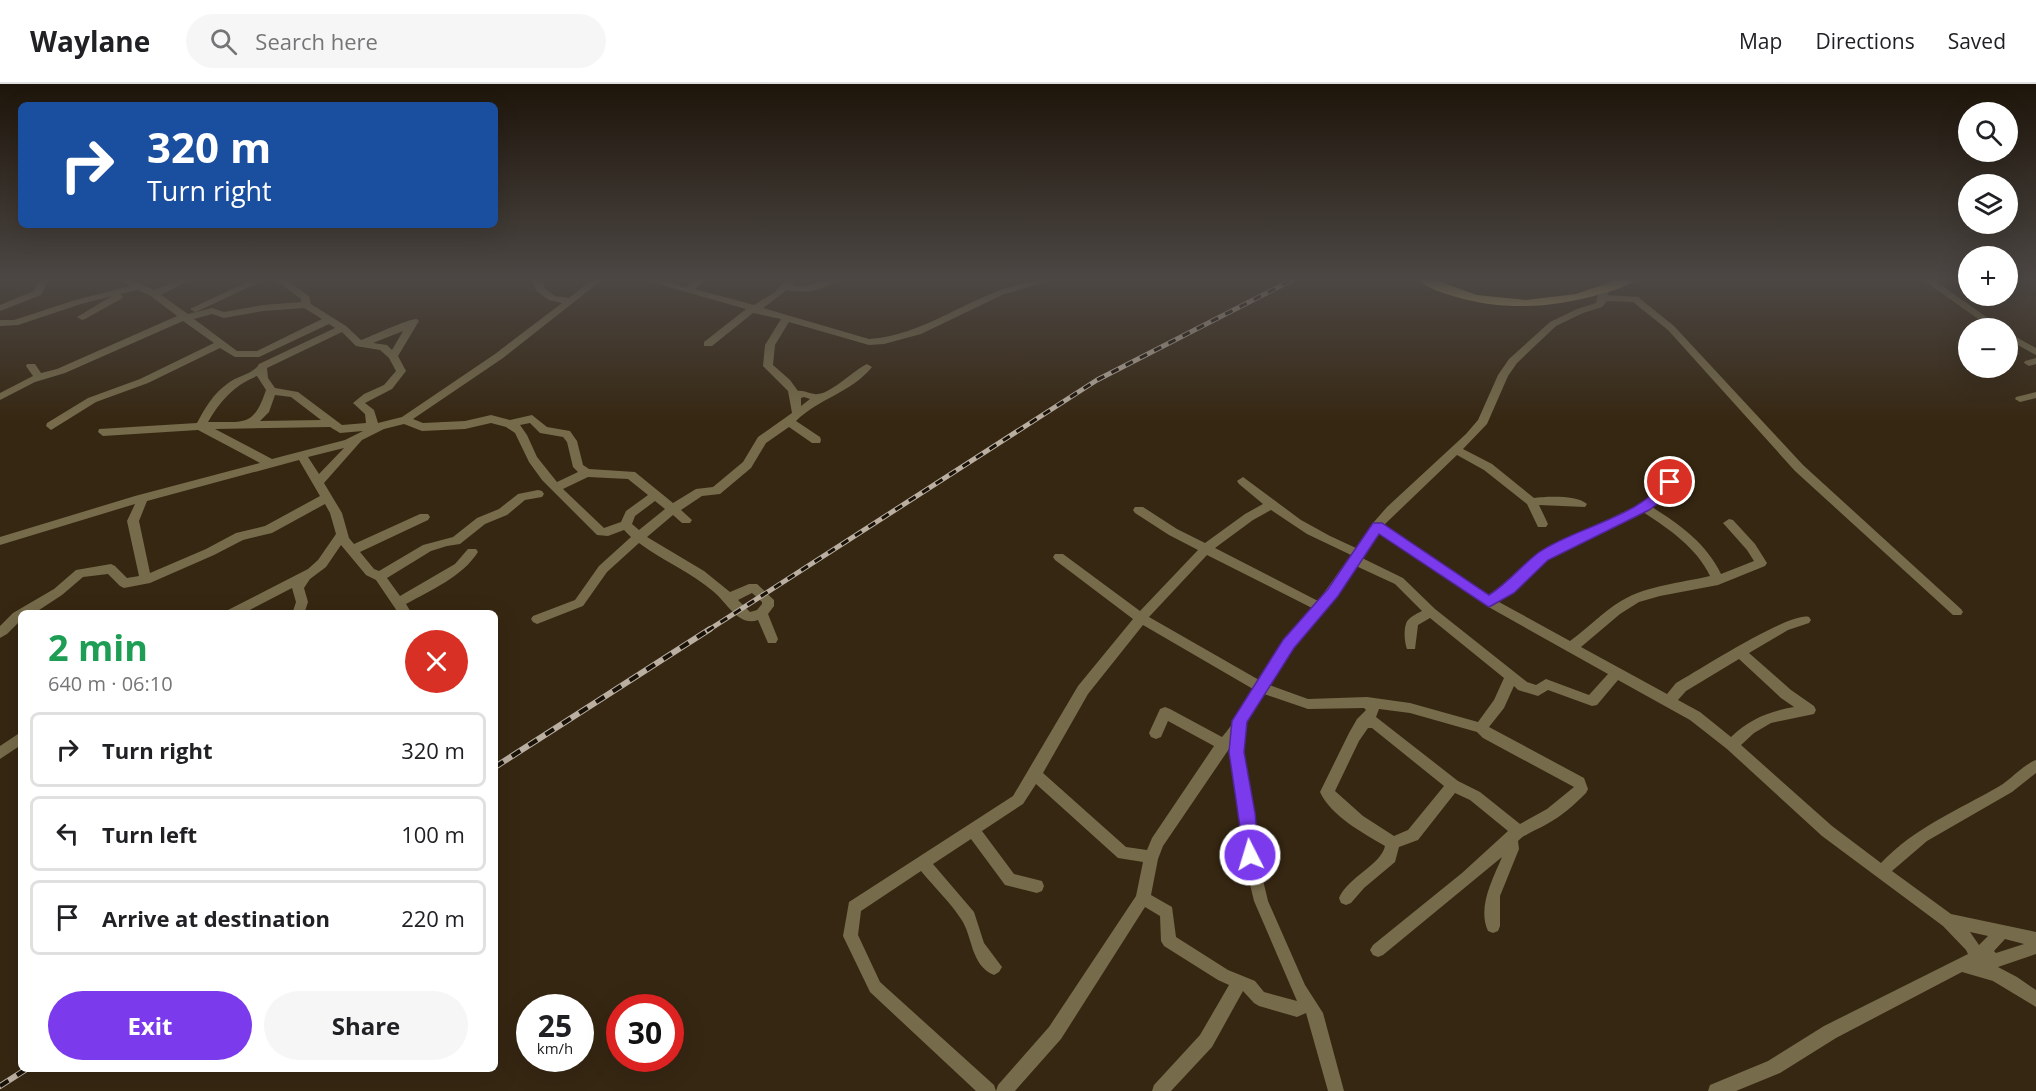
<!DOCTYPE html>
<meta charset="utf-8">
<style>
:root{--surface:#fff;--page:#f6f6f6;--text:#202124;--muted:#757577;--line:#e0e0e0;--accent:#7c3aed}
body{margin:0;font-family:"Open Sans",sans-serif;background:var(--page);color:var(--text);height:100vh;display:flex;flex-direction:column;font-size:22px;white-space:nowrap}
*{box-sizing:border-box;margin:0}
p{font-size:20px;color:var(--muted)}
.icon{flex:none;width:33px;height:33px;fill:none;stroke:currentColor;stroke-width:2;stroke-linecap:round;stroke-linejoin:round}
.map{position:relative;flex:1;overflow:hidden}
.sheet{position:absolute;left:18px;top:526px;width:480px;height:462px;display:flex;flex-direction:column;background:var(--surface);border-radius:9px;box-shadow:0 6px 24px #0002}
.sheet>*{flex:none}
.hud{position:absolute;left:18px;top:18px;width:480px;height:126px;border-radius:9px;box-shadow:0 6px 24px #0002;background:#1a4fa0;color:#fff;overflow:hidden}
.fabs{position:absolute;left:1958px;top:18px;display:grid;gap:12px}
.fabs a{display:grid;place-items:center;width:60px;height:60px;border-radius:50%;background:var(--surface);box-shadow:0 6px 24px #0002;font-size:30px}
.speed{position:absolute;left:516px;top:910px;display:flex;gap:12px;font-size:30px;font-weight:700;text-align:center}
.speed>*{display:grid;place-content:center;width:78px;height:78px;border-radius:50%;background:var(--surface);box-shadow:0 6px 24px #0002;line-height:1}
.speed small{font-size:15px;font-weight:400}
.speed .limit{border:9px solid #d22;background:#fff;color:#111}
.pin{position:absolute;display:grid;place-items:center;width:51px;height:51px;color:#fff;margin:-26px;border:3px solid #fff;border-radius:50%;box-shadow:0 2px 6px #0007}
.me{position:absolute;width:66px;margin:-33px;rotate:355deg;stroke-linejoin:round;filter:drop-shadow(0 0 4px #0008)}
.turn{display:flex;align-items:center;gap:21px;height:126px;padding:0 30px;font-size:27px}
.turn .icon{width:78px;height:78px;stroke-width:2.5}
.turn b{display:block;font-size:42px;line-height:51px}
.round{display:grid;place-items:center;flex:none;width:63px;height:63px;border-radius:32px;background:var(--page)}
.summary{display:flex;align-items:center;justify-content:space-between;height:102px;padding:0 30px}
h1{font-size:36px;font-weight:700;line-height:45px;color:#1e9e55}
.action{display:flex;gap:12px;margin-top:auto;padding:12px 30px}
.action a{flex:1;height:69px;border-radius:36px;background:var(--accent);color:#fff;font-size:24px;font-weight:700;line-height:69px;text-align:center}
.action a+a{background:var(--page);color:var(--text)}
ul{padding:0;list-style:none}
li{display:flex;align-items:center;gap:18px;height:75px;margin:0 12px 9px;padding:0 18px;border:3px solid var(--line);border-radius:9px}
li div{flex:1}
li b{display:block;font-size:22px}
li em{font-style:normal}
header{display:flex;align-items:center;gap:36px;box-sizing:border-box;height:84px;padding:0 30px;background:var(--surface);border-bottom:2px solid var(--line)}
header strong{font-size:28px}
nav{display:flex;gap:33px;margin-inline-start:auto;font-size:21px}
.search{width:420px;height:54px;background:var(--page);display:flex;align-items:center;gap:15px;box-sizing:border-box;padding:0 21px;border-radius:33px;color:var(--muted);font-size:22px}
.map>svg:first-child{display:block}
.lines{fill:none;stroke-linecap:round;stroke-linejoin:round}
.minor{fill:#766b4a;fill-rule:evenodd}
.major{fill:#c2ac64;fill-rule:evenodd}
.rail-far1-casing{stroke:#baafa1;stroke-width:5}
.rail-casing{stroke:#baafa1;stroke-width:6}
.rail-far1{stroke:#181108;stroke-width:3;stroke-dasharray:8;stroke-linecap:butt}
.rail{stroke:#181108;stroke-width:4;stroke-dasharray:10;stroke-linecap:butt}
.route{fill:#7c3aed;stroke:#51269a;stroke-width:1.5}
</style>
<header>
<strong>Waylane</strong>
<div class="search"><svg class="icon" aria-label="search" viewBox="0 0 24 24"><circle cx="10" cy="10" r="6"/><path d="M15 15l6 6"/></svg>Search here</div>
<nav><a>Map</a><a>Directions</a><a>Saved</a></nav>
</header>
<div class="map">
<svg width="2036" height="1007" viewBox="0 0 2036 1007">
<rect width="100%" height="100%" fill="#362712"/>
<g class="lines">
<!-- minor -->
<path class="minor" d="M39,196h10l-8,15 -41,16v-6l34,-14z
M120,196h12l22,10 23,-10h13l-29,15 27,19 24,-6 12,4 39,-7 38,-3v-3l-26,-19h11l23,16 2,8 35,22 15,14c11,-4 49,-22 56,-21l2,2 -21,35 8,15 -14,18 -27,14 9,7 4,13 24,-6 93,-63 67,-51 -13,-3 -13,-9 -3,-11h10l1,8 11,8 14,2 23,-18h10l-99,78 -90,61 10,4 42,-2 26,-6 19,5 22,-5 15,12 23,4 7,10 6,24 6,4 46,3 38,31 23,-14 17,-2 30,-25 15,-25 34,-24 -4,-22 -25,-25 2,-21 16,-26 -28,-6 -41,33h-8v-4l42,-33 -102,-29h16l26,7 9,-7h10l-10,9 59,16 21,-13 11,-12h10l-4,5c16,3 29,-5 44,-5 -13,11 -31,14 -49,10l-24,18 106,31c66,-4 116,-59 183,-59l-50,15 -81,39 -37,10 -15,1 -80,-23 -14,23 -2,20 17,15 8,11c7,-1 13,4 20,3 14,-1 37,-25 49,-30l5,3c-20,25 -54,32 -76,54l24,16 1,3 -1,3h-8l-23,-16 -23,16 -15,25 -31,26 -18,2 -21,14 11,10 -2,3h-8l-9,-8 -26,22 57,34 26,21 19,-8h8l17,16v6l-6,8 10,25 -2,4h-8l-10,-23c-19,7 -31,-17 -44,-28 -23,-20 -51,-31 -75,-49l-32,29 -24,34 -46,18 -4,-2 -2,-3 2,-3 42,-16 24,-34 32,-29 -7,-7 -16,6 -11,-1 -55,-55 -13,-18 -14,-29 -9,-6 -15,-4 -26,6 -43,2 -18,-7 -20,5 -22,11 -38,43 18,30 7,25 5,6 66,-30h8l2,3 -2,3 -68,32 14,17 5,2 44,-26 30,-8 24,-19 22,-9 19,-15 20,-4 4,1 2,3 -2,3 -17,3 -18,15 -22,9 -25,20 -13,2 -16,5 -44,27 13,18 55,-32 13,-15h8l2,3c-16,25 -47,38 -72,52l6,10h-13l-23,-34 -10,-5 -25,-30 -15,22 -16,12 -6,9 4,14 -4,12h-12l4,-12 -4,-14 -50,26h-18l2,-3 82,-42 10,-9 18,-26 -6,-21 -5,-9 -53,29 -29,7 -29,15 -64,28 -26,5 -4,-2 -12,-12 -25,3 -21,18 -29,19h-12v6l-14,14 -7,4v-12l13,-13 41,-24 22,-19 35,-6 4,2 12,12 12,-2 -12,-55 8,-17 -135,41v-8l135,-41 125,-33 -62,-33 -95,6 -5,-4 1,-3 98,-6c8,-15 16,-29 30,-39 9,-8 27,-10 32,-20l76,-36 -6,-4 -70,33h-24l-15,-9 -72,35 -52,19 -45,28 -5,-4 1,-3 41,-25 52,-19 74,-36 -31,-22 -118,52 -30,9 -35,18v-7l33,-17 -7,-10 1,-2h8l6,9 16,-4 120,-53 -26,-20 -13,-6 -18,4 3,3 -2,2 -36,20 -3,1 -5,-3 35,-21 -31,8 -63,21 -18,1v-6h14l61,-20 55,-14zM304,224l18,11 -65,32h-20l-43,-32 18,-5 12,4 39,-7zM403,247l-11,19 -5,-5 -14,-2zM342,248l14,14 24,4 9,8 7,13 -12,14 -20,9 -11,9 12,11 1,9 -24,2 -44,-33 -23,-4 -7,-10 -1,-10zM257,292l9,14c-13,39 -23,31 -58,32 12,-21 26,-37 49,-46zM275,311l16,2 30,23 -61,1 9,-9zM804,313l6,2 -9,7v-8zM530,339l10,10 23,4 4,5 6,25 5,5 -21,10 -20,-25 -10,-22 -7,-10zM330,343l10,6 23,-2 -18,9 -73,19 -57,-30zM344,364l-25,26 -11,-17zM299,376l21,36 -55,30 -29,7 -30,16 -56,24 -11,-52 8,-20zM588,393l40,2 20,16 -22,16 -5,11 -17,6 -41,-39zM655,417l10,8 -26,21 -7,-6 3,-8zM752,509l10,9v2l-5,6 -7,2 -12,-12z
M251,196h13l-66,31 -3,1 -5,-3z
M1923,196h11l68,48h-11z
M1604,204l5,3 -1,4 30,2 36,29 129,139 158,144 2,3 -2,3h-8l-158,-144 -127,-141 -35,-28 -26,-1 -5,6 -19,6 -27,13 -39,37 -9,13 -21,48 -24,25 29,15 42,34c12,-2 44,-3 53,6l-2,3 -46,-2 9,19 -2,3h-8l-11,-23 -43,-34 -27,-15 -73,70 105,71 16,-10 34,-33 101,-49 20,-14 6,-11 4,-1 6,4 -8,14 -16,11c27,17 55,37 69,67l33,-13 -7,-11 -24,-27 6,-4 4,1 22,24 12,19 -2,3 -47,19 -58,11 -21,6 -19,12 -39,33 86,47 9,-11c22,-12 114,-72 133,-66l2,3 -2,3 -21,7 -39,23 42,37 23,16 2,4 -2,4 -43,9 -17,10 -13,12 91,81 49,37c33,-35 77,-53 117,-76 14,-8 23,-21 38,-27v13l-24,19 -85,49 -35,30 59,43 85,18v22l-38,13 19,10 19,13v17l-43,-26 -31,-9 -126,66 -56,35 -44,18h-28l2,-6 58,-24 56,-35 144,-72 -2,-4 -23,-24 -121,-90 -95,-87 -37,-29 -72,-40 -21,25 -5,1 -44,-16 -10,6 -20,-6 -4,-4 -10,22 -15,19 95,51 4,11 -2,4c-12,12 -24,23 -39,31 -10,6 -21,9 -29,17l1,8 -19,47v30l-2,5 -5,2 -5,-2c-11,-24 5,-52 14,-74l-119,98 -5,2 -5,-2 -3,-5 3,-5 89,-72 46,-42 -38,-31 -15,-7 -37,47 -19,7 -4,15 -31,26 -13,15 -5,2 -5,-2 -2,-5c9,-21 42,-33 46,-52 -22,-13 -54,-30 -65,-54l29,-59 8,-14 9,-9 -2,-2 -56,1 -44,-15 -18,28 -2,30 10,61 3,42 11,46 37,84 18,28 21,78h-16l-22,-78 -9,4 -38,-11 -5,-3 -11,-12 -31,56 -41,44h-19l2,-6 46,-50 29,-50 -11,-5 -54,-34 -3,-5 -1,-25 -15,-9 -84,132 -46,52h-39l-106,-99 -27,-56 6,-34 164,-106 65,-110 55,-67 -78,-59 -2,-3 2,-3h8l77,57 58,-61 -29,-15 -34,-22 -2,-3 2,-3h8l34,22 28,14 40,-29 18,-10 -24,-20 -2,-3 6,-4 58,43 29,16 26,12 17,-25 14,-16 79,-73 12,-14 20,-45 11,-16 41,-37 27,-13 19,-6 3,-12zM1271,426l36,24 44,21 -33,46 -103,-53 38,-28zM1643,428c26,17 54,36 67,64 -29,7 -62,9 -89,25 -18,11 -33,27 -51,40l-71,-39 14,-10 34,-33zM1379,449l106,72 123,69 -19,21 -43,-16 -10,6 -9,-3 -92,-73 -32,-31 -41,-20zM1207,471l105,53 -28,32 -25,40 -110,-63zM1356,482l39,18 27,27c-4,2 -10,5 -13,8 -6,5 -5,23 -2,30h8l3,-24 12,-7 74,60 -10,22 -16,22 -68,-19 -43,-6 -59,2 -39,-14 23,-37 45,-53zM1143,541l110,64c-10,16 -18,34 -31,48l-52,-28 -5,-2 -5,2 -11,24 2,4 5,2 5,-2 7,-16 46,25 -62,92 -5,12 -21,-3 -83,-74 45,-79zM1739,575l42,39 13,9c-24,4 -45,12 -63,30l-31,-25 -22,-12 8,-9zM1379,625l31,4 67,19 6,6 91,49 -27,22 -27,15 -40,-32 -22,-11 -82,-64zM1368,644h4l72,58 -36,44 -14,6 -31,-20 -28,-25 24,-50zM1231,662l-1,6 10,61 3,42 11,46 43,100 -33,-9 -9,-11 -27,-11 -52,-33 -4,-30 -21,-12 7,-36 5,-13zM1036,700l82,74 25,4 -7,34 -87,131 -51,58 -2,6 -2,-6 -114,-103 -22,-47 3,-24 60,-40c13,16 29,31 40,48 12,17 9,46 33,56l5,-3 3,-5 -18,-24 -10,-31 -41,-48 38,-25 34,46 32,8 5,-2 2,-5 -2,-5 -28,-7 -32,-43 41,-27zM1970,848l18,4 -9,9zM2005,855l19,5 -28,9 -2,-2z
M2007,248l29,16v7l-29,-16z
M2036,274v6l-7,2 -5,-3 1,-2z
M2036,308v6l-16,4 -5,-3 1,-2z
M21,648v13l-21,14v-13z"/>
<!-- major -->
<path class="major" d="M1418,196h17l42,15 49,5 50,-6 41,-14h18c-9,7 -23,11 -34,14 -49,14 -95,17 -145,3 -12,-4 -28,-8 -38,-17z"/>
<!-- rail-far1 casing -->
<g class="rail-far1-casing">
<path id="rail-far1" d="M707,547l390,-251 195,-100"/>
</g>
<!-- rail casing -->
<g class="rail-casing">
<path id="rail" d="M495,683l215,-138
M0,1002l25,-16"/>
</g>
<!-- rail-far1 -->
<use href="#rail-far1" class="rail-far1"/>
<!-- rail -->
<use href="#rail" class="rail"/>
</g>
<!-- sky -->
<linearGradient id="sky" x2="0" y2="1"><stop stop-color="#1e150a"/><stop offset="0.58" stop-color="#4c4744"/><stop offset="1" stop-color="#4c4744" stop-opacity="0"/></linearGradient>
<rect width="2036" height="337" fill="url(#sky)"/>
<!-- route -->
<path class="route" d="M1670,394l6,4 -8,14 -19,14 -101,50 -34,33 -25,14 -110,-73 -41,62 -44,52 -47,74 -3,30 11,61 4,42 -3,6 -6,2 -5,-2 -16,-109 3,-31 51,-81 45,-51 45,-66h9l107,72c19,-12 32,-29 49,-42 35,-25 106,-37 127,-74z"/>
</svg>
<div class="fabs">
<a><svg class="icon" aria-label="search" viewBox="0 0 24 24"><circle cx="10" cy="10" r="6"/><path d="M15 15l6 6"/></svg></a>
<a><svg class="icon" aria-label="layers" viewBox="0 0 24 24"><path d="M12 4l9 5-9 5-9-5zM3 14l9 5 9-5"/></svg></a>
<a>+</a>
<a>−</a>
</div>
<div class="speed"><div>25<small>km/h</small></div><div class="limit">30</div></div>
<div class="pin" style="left:1670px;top:398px;background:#d93025"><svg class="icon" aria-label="arrive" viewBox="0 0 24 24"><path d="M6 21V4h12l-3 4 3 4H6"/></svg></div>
<svg class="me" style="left:1250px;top:771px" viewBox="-20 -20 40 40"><circle r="17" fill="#7c3aed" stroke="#fff" stroke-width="3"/><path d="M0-11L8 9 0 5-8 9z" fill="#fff"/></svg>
<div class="hud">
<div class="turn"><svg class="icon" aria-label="right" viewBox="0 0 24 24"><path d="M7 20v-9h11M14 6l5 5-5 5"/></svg><div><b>320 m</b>Turn right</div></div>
</div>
<section class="sheet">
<div class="summary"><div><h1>2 min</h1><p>640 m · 06:10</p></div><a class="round" style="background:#d93025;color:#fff"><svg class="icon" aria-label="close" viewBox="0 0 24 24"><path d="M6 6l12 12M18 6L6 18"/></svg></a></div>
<ul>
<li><svg class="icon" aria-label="right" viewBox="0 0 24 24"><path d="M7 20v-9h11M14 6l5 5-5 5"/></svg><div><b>Turn right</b></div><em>320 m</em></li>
<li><svg class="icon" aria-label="left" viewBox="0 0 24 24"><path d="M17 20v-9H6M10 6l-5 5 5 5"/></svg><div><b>Turn left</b></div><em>100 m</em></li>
<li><svg class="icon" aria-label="arrive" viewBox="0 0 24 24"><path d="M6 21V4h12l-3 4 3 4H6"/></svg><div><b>Arrive at destination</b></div><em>220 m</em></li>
</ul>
<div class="action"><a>Exit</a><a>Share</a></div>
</section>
</div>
